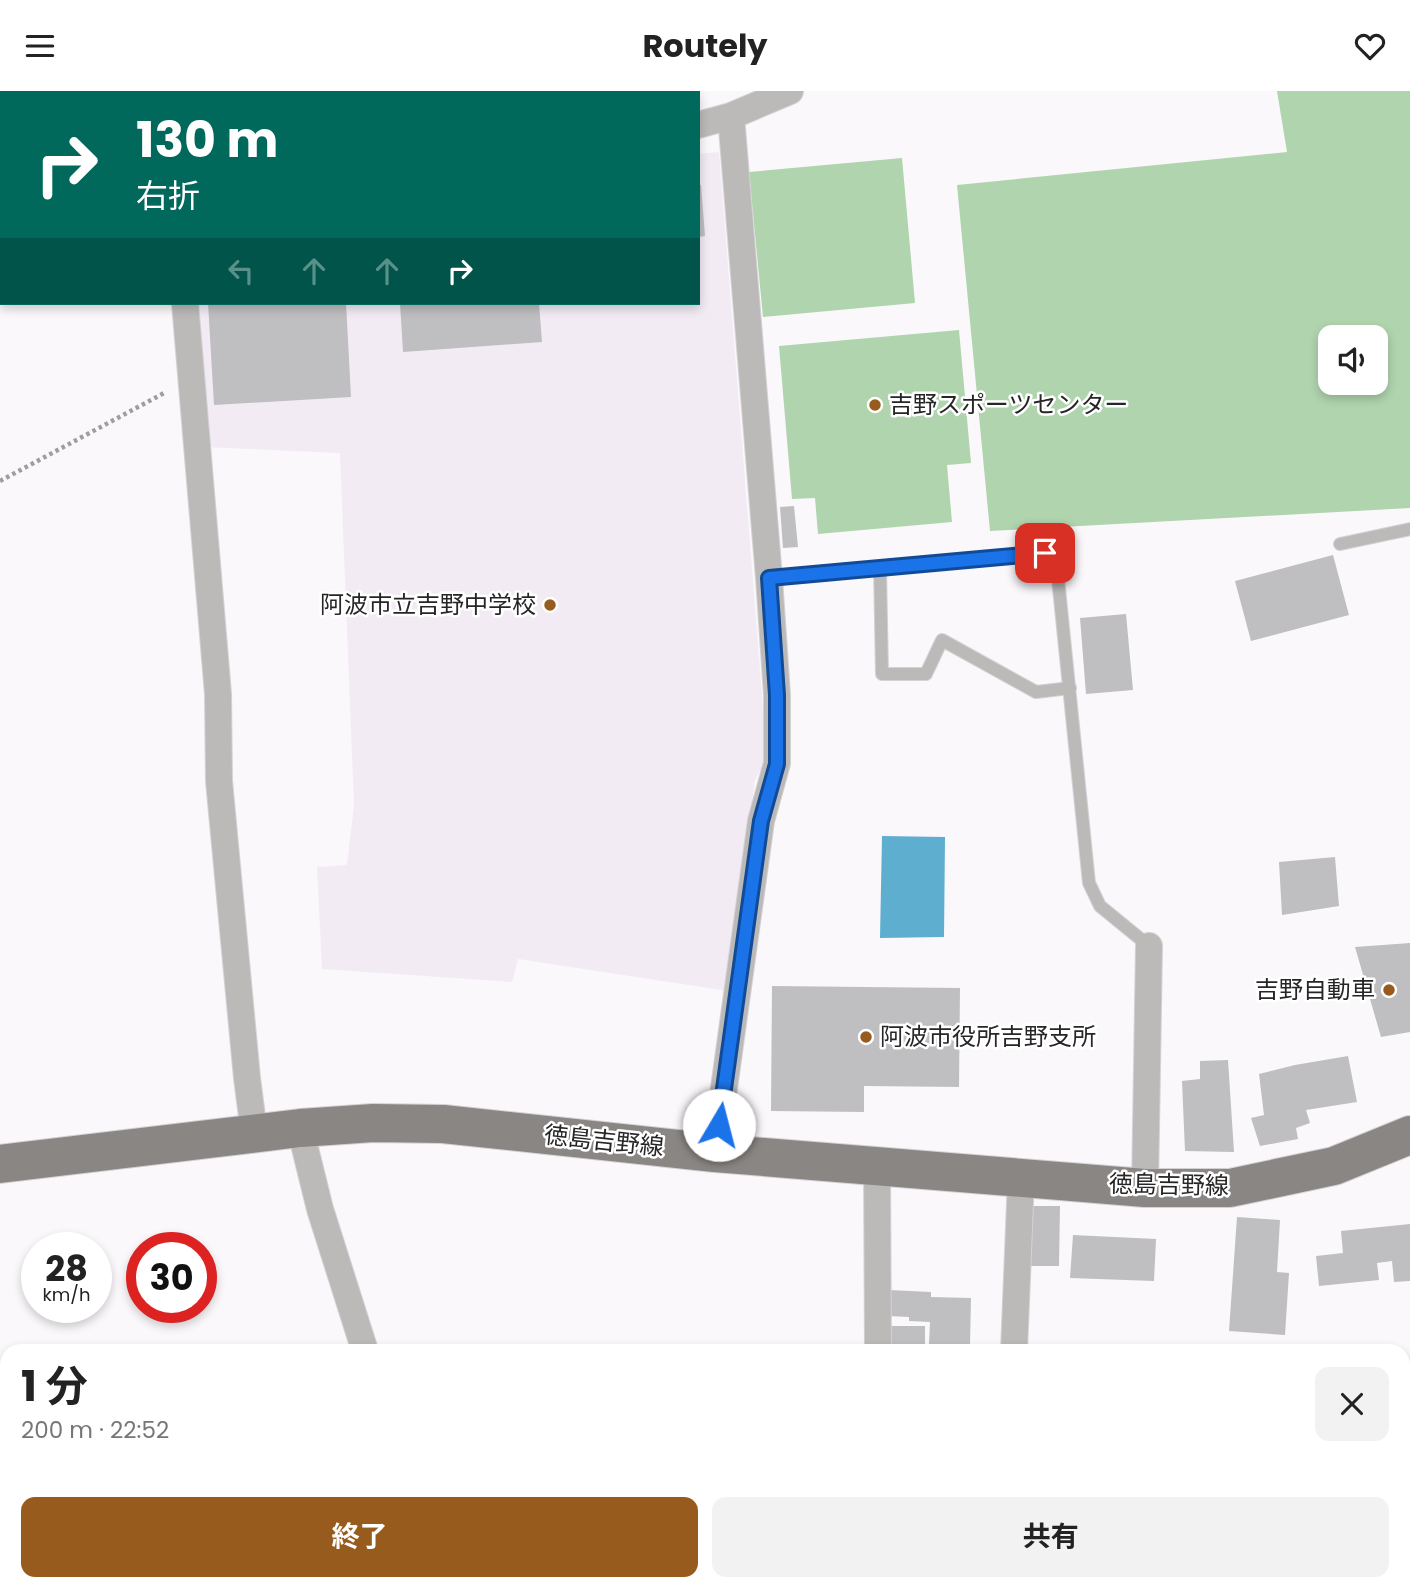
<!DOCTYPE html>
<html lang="ja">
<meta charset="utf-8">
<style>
:root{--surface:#fff;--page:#f2f2f2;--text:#222;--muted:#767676;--accent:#985b1e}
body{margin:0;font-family:Poppins,"Noto Sans JP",sans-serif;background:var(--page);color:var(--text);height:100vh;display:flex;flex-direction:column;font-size:26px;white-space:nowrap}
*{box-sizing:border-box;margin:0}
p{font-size:23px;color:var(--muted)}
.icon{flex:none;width:38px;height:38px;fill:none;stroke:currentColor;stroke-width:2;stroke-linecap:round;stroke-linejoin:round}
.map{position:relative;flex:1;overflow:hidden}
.side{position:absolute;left:0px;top:1253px;width:1410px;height:247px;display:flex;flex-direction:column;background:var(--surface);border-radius:21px 21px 0 0;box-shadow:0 4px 10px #0003}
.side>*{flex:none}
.banner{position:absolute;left:0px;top:0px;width:700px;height:214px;box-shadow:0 4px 10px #0003;background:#00695c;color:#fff;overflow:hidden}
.fabs{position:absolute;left:1318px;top:234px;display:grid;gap:14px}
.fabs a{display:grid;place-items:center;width:70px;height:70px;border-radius:14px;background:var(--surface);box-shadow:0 4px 10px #0003;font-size:35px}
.speed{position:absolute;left:21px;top:1141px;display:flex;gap:14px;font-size:35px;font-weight:700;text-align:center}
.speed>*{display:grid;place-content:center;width:91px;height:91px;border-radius:50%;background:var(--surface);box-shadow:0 4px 10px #0003;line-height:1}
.speed small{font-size:18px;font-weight:400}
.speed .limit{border:10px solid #d22;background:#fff;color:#111}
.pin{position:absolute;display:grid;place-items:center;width:60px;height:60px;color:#fff;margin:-30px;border-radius:14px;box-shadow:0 4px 10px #0006}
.me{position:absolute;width:77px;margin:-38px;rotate:8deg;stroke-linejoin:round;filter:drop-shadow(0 0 5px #0008)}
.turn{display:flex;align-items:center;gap:24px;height:147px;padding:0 21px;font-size:32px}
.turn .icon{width:91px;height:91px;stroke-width:2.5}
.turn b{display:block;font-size:49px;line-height:60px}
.lanes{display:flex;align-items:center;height:66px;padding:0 21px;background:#0003;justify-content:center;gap:35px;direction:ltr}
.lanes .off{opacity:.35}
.round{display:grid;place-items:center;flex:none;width:74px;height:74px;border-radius:14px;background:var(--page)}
.summary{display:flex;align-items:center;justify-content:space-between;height:119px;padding:0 21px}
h1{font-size:42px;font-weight:700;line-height:52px}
.button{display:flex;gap:14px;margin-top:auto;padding:14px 21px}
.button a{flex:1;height:80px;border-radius:14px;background:var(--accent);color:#fff;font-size:28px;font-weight:700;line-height:80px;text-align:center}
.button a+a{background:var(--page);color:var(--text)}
header{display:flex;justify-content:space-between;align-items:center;height:91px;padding:0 21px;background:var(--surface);font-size:32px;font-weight:700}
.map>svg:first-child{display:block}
.built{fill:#f2ebf4}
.green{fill:#b0d4ae;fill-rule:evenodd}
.water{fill:#5daecf}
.building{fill:#bfbec1}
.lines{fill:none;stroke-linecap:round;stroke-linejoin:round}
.service-casing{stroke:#d4d2d5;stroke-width:14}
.minor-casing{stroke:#d4d2d5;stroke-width:28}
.primary-casing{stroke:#d4d2d5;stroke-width:40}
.path{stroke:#9f9d9f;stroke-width:4.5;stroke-dasharray:3.5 3.5;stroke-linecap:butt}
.service{stroke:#bcbab9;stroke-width:12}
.minor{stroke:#bcbab9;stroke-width:26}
.primary{stroke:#898684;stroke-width:38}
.route-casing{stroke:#114b97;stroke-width:18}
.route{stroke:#1a73e8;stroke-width:12}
.poi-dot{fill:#985b1e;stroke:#fff;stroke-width:2.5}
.labels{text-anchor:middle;stroke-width:5;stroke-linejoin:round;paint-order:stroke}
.poi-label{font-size:24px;fill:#272627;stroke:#fff;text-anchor:start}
.street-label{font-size:24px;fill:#272627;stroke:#fff}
</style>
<header><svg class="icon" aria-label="menu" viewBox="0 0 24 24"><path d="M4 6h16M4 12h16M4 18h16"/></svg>Routely<svg class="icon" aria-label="heart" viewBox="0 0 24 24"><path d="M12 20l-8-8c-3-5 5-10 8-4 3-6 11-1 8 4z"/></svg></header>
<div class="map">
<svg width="1410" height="1499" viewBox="0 0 1410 1499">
<rect width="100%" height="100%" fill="#faf8fb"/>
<!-- built -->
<path class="built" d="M719,61l48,606 -12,22 -27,211 -210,-32 -6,23 -190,-13 -5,-102 30,-2 7,-60 -14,-352 -137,-6 -10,-144h505v-149z"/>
<!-- green -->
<path class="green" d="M1277,0h133v417l-420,23 -33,-346 330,-33zM1330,247h46v45h-46z
M902,67l13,145 -152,14 -14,-145z
M959,239l12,133 -24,2 5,57 -134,12 -3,-36 -23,1 -13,-153z"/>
<!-- water -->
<path class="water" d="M882,745l63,1 -1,100 -64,1z"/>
<!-- building -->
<path class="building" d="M698,94h3l4,51 -7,1z
M208,212h138l5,94 -137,8z
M400,212h139l3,39 -139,10z
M794,415l4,41 -15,1 -3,-41z
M1333,464l16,60 -98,26 -16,-60z
M1126,523l7,76 -47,4 -6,-76z
M1335,766l4,49 -57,9 -3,-53z
M1410,852v89l-29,5 -26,-90z
M772,895l188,2 -1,99 -95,-1v26l-93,-1z
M1348,965l9,46 -51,8 4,13 -14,5 2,11 -38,7 -9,-28 13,-3 -5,-41 36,-9z
M1228,969l6,92 -49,-1 -3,-70 18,-2v-18z
M1029,1115h31l-1,60h-31z
M1237,1126l43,3 -3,52 12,1 -4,62 -56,-4z
M1410,1133v57l-16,1 -2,-21 -15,2 2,17 -60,6 -3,-30 27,-3 -2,-22z
M1073,1144l83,4 -2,42 -84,-3z
M889,1199l42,2v5l40,1 -1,47 -41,-1 1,-22 -21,-1v-4l-21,-1z
M889,1235h36v25h-36z"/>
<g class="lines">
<!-- service casing -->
<g class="service-casing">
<path id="service" d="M1340,453l70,-15
M880,477l2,106h44l16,-34 94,52 34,-4
M769,487l276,-25 11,6 33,324 11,23 49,40"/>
</g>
<!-- minor casing -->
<g class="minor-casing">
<path id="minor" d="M169,0v2
M698,34l33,-9 59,-25
M185,212l33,391 1,87 28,297 7,54
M300,1037l20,81 45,142
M715,1062l46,-332 16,-58v-68l-8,-117 -38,-462
M877,1075l1,185
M1145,1097l4,-242
M1014,1260l7,-173
M534,1493l3,6
M1280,1493h4
M1313,1493l31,6
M835,1499l7,-6
M998,1499l1,-6"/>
</g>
<!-- primary casing -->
<g class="primary-casing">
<path id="primary" d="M0,1073l300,-36 73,-5 70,1 272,29 430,35h85l104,-22 76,-31"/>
</g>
<!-- path -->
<path class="path" d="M0,390l166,-89"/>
<!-- service -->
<use href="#service" class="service"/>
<!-- minor -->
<use href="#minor" class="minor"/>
<!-- primary -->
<use href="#primary" class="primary"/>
</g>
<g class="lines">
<!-- route casing -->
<g class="route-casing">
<path id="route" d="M719,1034l42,-304 16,-57v-69l-8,-117 276,-25"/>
</g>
<!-- route -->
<use href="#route" class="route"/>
</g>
<!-- markers -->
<g class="poi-dot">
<circle cx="875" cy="314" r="7"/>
<circle cx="550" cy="514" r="7"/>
<circle cx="1389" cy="899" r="7"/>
<circle cx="866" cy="946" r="7"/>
</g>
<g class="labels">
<!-- poi labels -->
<g class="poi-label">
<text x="889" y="322">吉野スポーツセンター</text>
<text x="536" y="522" text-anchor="end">阿波市立吉野中学校</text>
<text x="1375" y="907" text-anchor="end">吉野自動車</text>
<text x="880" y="954">阿波市役所吉野支所</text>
</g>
<!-- street labels -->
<g class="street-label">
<text transform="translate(604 1050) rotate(6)" y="8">徳島吉野線</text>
<text transform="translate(1169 1094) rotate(1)" y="8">徳島吉野線</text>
</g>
</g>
</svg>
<div class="fabs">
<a><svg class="icon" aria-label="sound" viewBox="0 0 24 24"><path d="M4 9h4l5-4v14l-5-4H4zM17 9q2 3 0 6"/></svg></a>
</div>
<div class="speed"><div>28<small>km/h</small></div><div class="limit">30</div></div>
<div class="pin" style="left:1045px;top:462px;background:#d93025"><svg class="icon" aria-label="arrive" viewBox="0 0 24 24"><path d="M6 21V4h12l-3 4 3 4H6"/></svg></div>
<svg class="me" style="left:719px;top:1034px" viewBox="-20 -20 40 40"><circle r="19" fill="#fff"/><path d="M0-13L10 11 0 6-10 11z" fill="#1a73e8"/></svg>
<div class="banner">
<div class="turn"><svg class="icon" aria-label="right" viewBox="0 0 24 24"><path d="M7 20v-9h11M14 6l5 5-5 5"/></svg><div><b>130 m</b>右折</div></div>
<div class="lanes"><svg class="icon off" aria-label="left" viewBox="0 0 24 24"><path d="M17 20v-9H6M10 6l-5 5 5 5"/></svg><svg class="icon off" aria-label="ahead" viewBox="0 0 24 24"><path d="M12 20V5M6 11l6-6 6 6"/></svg><svg class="icon off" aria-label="ahead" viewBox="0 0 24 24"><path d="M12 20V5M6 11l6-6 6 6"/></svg><svg class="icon" aria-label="right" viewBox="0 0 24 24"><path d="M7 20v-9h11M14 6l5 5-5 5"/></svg></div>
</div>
<section class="side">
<div class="summary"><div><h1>1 分</h1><p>200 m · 22:52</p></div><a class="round"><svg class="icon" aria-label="close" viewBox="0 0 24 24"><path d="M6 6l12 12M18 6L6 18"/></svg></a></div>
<div class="button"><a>終了</a><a>共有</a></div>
</section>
</div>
